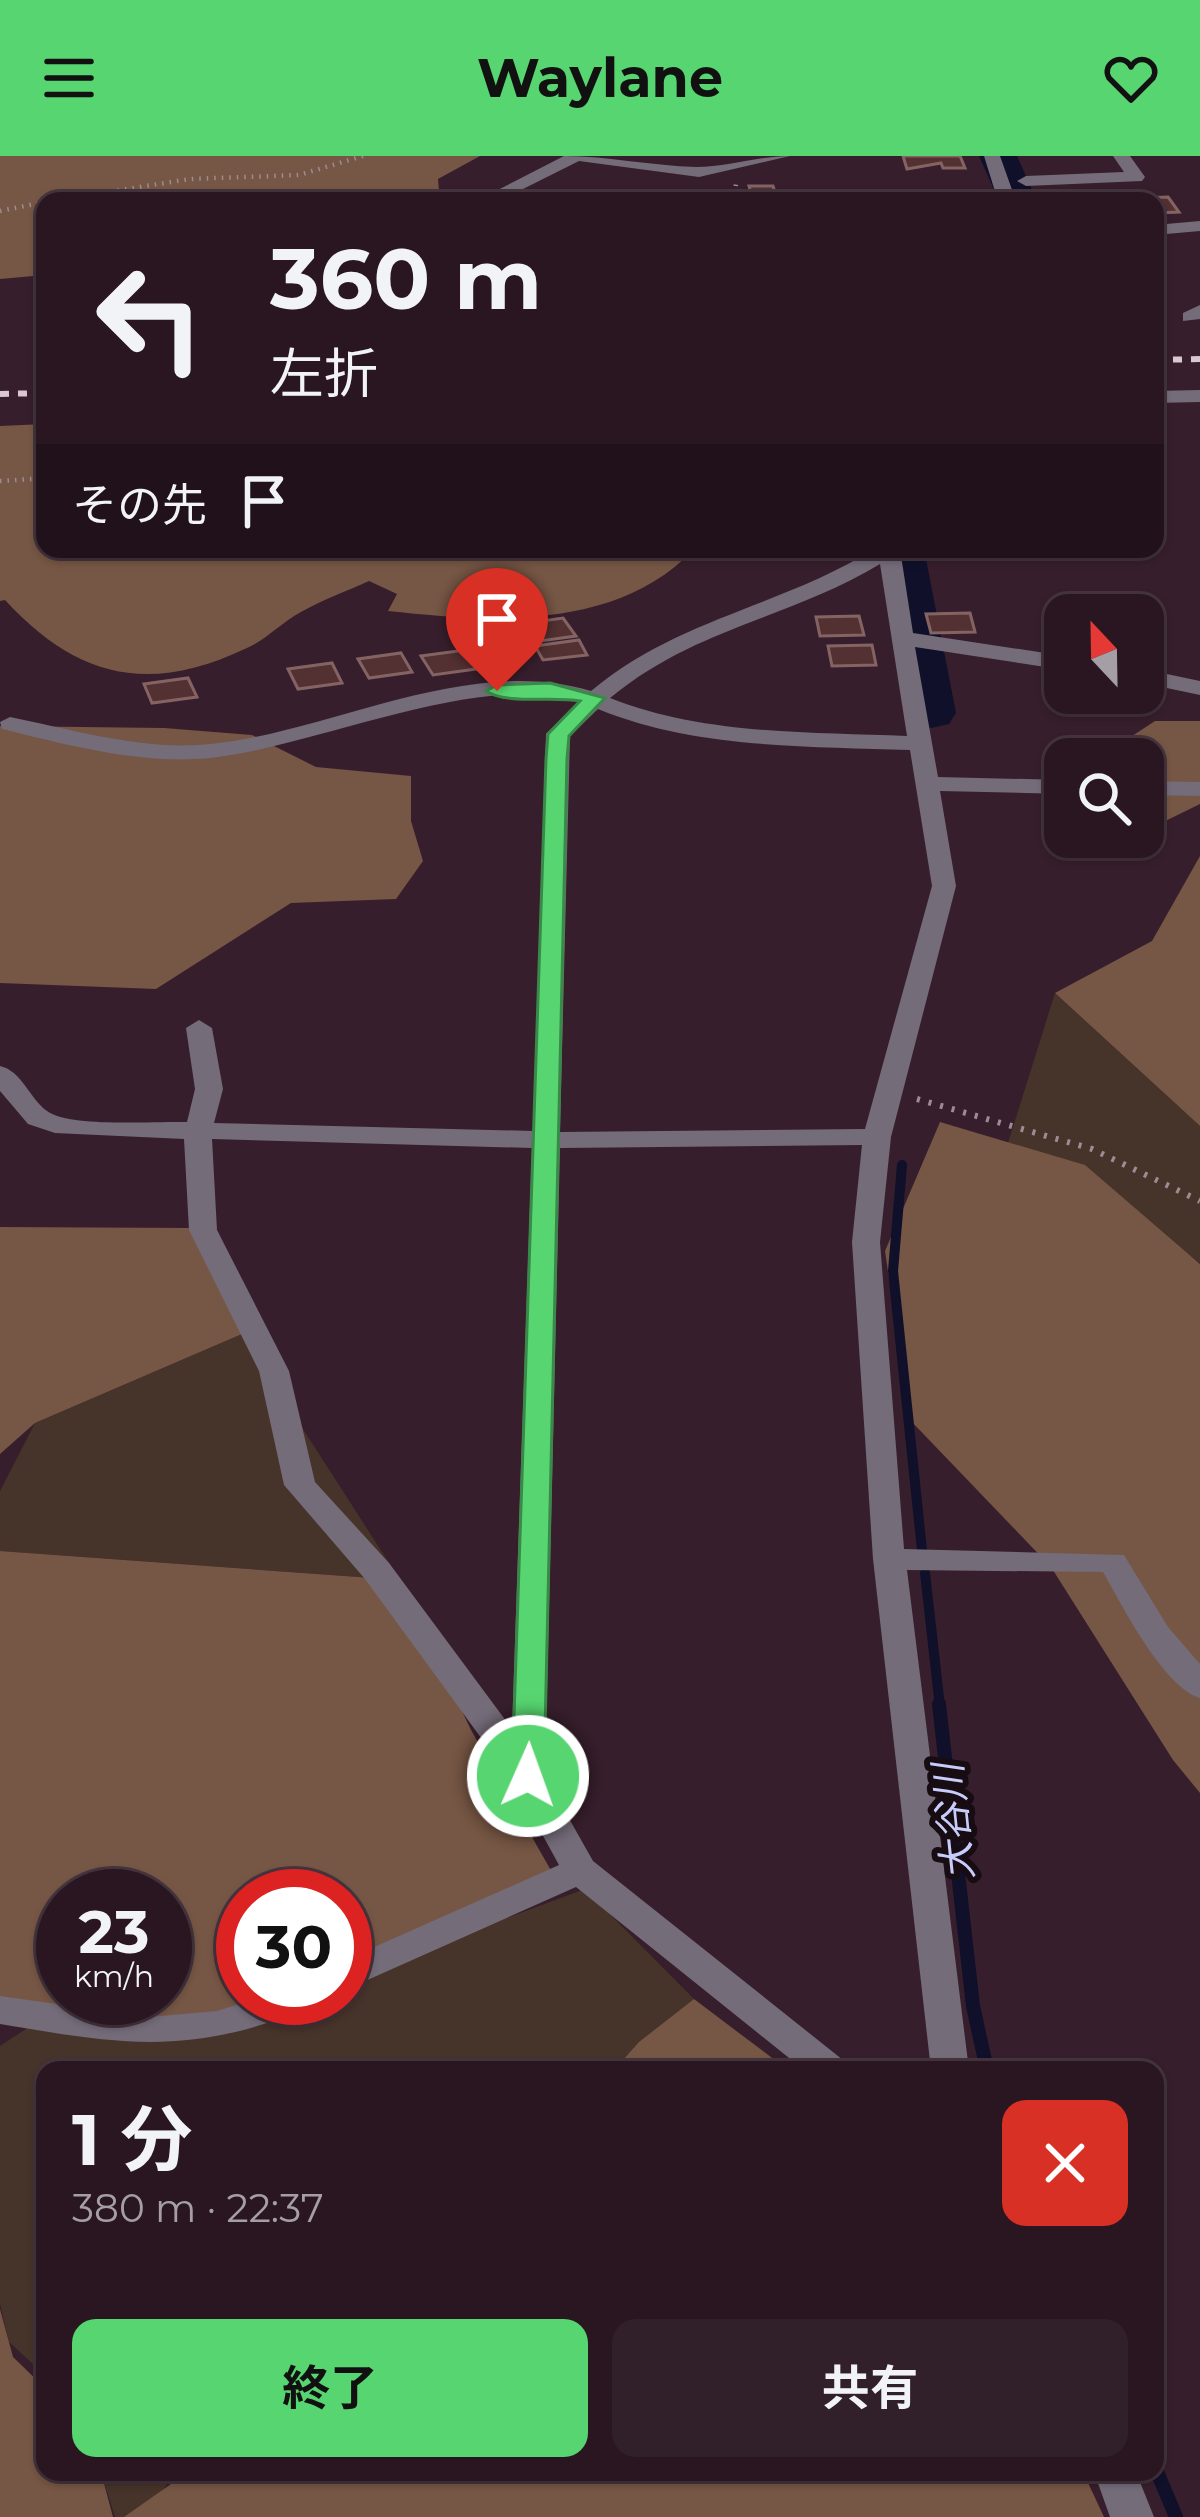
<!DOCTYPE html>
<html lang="ja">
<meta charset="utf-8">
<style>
:root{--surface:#291621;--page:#311f2a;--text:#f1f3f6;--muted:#a59fa5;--line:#45353f;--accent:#57d570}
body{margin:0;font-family:Montserrat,"Noto Sans JP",sans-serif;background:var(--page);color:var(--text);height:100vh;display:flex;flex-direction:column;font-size:45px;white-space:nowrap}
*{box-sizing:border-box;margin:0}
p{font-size:39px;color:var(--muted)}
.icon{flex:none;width:66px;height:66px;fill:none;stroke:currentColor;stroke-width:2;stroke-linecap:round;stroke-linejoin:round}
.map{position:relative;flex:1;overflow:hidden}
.drawer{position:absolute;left:36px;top:1905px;width:1128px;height:420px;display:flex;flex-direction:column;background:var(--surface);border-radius:24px;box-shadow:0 3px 9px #0004,0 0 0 3px var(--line)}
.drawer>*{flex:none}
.hud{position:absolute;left:36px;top:36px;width:1128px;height:366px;border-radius:24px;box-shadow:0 3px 9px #0004,0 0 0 3px var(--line);background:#291621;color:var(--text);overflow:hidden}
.needle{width:78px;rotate:338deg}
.buttons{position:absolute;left:1044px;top:438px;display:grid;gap:24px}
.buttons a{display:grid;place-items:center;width:120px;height:120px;border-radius:24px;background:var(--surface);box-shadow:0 3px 9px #0004,0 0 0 3px var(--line);font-size:60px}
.speed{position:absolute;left:36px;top:1713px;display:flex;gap:24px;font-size:60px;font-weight:700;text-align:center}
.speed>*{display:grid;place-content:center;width:156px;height:156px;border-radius:50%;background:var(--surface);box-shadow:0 3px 9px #0004,0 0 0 3px var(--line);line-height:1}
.speed small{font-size:30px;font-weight:400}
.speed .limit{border:18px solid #d22;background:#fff;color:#111}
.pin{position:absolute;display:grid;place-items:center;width:102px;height:102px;color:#fff;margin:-123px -51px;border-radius:50% 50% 50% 0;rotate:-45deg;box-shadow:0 0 12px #0007}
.pin .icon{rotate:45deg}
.me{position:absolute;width:132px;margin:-66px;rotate:2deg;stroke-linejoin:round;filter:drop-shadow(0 0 9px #0008)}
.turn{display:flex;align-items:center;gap:42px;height:252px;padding:0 36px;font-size:54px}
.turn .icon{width:156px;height:156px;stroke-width:2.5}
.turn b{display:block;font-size:84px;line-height:102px}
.then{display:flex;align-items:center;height:114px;padding:0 36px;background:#0003;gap:24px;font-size:45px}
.round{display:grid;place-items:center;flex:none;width:126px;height:126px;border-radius:24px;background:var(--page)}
.summary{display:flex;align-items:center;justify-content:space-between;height:204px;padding:0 36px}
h1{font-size:72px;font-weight:700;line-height:90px}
.action{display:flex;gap:24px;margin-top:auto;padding:24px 36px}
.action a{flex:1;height:138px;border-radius:24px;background:var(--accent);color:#111;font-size:48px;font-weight:700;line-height:138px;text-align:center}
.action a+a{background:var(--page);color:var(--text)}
header{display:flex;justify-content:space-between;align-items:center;height:156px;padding:0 36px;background:var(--accent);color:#111;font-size:54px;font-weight:700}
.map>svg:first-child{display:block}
.green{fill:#463329}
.forest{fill:#765644;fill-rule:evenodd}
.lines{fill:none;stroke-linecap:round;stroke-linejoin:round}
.stream-far1{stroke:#10102a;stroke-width:10}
.stream{stroke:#10102a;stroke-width:14}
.river{fill:#10102a;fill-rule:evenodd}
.building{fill:#533031;stroke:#846363;stroke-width:3}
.path-far1{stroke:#9e8b95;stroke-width:4.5;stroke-dasharray:1.5 6;stroke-linecap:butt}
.path{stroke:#9e8b95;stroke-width:6;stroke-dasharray:3 9;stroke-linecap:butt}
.minor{fill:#746c79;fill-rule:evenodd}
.rail{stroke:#d9c8d1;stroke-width:6;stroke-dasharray:9 9;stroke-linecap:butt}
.route{fill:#57d570;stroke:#398a49;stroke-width:3}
.labels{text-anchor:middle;stroke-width:12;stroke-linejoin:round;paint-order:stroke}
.water-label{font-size:39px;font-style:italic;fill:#c8ccfb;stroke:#170c12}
</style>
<header><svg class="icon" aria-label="menu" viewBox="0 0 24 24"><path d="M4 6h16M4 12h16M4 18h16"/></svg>Waylane<svg class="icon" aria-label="heart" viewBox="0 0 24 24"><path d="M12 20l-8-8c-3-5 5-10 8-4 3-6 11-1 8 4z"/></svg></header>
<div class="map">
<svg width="1200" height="2361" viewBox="0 0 1200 2361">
<rect width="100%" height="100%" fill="#371e2c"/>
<!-- green -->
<path class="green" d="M1055,837l145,133v137l-137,-104 -55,-16z
M242,1178l158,246 -400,-29v-60l35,-68z
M585,1733l109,110 -58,71h-591v305l-36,-33 -9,-38v-258l32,-21 259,-27h54v-20z
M101,2316h75l-33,45h-28z"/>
<!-- forest -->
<path class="forest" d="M0,0h480l-42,23 1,12 -34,10h-360v74l-45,4z
M45,268v125h649c-77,82 -203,73 -306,62l9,-17 -28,-13c-22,10 -47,19 -68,31 -19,10 -34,27 -54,36 -99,47 -170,30 -242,-48l-5,1v-175z
M1155,565h45v83l-57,28v-73h-46z
M0,570l164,2 88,7 64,32 95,9v45l12,40 -27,38 -105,4 -135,86 -156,-6z
M1200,700v270l-145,-133 97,-52z
M940,966l145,43 115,99v529l-27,-33 -122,-193 -141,-147 -25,-169z
M0,1071l193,1 49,106 -207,89 -35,31z
M0,1395l400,29 71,150 86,151 -212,80v-65h-102v102h20l-80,37 -183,-36zM63,1740h102v102h-102z
M694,1843l94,71h-174l25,-28z
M0,2153l13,48 32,31v84h56l12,45h-113z
M188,2316h895l21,45h-980z"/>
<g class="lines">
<!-- stream-far1 -->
<path class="stream-far1" d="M902,1009l-9,106 29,279
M925,1417l15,134"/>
<!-- stream -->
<path class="stream" d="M939,1548l34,302 14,64
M1155,2311l21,50"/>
<!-- river -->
<path class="river" d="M979,0h38l20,45h-38z
M878,393h46l32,164 -7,11 -18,4 -18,-4 -7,-11 -9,-64 6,-8z"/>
</g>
<!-- building -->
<path class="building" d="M903,0h57l5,12h-22l-2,-5 -34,6z
M749,30h24l4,13 -24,1z
M1168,41l11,15 -24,1v-12l-16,-3z
M970,457l5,19 -44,1 -5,-19z
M859,460l5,19 -44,1 -4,-19z
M563,462l13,18 -43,6 -12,-18z
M579,484l8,15 -44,5 -8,-14z
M872,489l4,20 -44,1 -4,-20z
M465,494l11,19 -43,6 -12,-19z
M401,497l11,19 -43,6 -11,-19z
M332,507l10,20 -44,6 -10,-20z
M188,522l9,19 -45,6 -8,-19z"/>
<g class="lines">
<!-- path-far1 -->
<path class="path-far1" d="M51,45l139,-22 109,-4 64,-19
M734,45l2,-17
M0,55l45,-9
M0,325l45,-3"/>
<!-- path -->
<path class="path" d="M917,943l175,50 108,52"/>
<!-- minor -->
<path class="minor" d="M564,0c44,0 88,10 132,11 31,0 63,-11 94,-11l-91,21 -120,-16 -72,36 -15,-4z
M984,0h16l16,45h-18z
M1113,0h17l15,21 -3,4 -116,5 -9,-5 9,-5 98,-4z
M1200,65v10l-45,4v-10z
M1200,149v14l-17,2v-8z
M1200,234v12l-45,1v-12z
M874,393h26l13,84 152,23v14l-150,-23 23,130 127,3v14l-125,-3 16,95 -65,251 -11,105 24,307 220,6 44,72 32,37v34c-37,-11 -78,-93 -97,-126l-196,-2 62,500h-38l-58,-511 -21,-317 10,-97 -302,3 -15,628 48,85 250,199 6,10h-45l-228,-183 -231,103v-30l214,-95 -45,-82 -149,-204 -81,-94 -25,-114 -70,-141 -5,-91 -129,-6 -27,-9 -28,-33v-25c22,5 29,32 47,45 23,17 108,10 140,11l8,-33 -9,-61 13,-8 13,8 11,61 -9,34 319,8 13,-397 33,-32c-100,-32 -263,45 -369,56 -69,7 -142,-13 -208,-29l-2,-7 10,-5c65,13 133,34 201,27 123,-13 256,-90 380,-53 87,-73 190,-84 283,-142zM880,408l27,172c-98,-4 -204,-1 -297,-38 86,-71 179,-79 270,-134zM598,553c97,40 208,37 312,41l22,136 -67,243 -305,3 10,-396zM212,983l320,9 -20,581 -123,-166 -74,-81 -26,-111 -72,-141z
M1143,513l57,12v14l-57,-12z
M1143,625l57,1v14l-57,-1z
M0,1840l149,21 68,-6 41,-13h57l-6,10c-121,48 -184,37 -309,16z
M1094,2316h42l18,45h-44z"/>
<!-- rail -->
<path class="rail" d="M1155,204l45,-1
M0,238l45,-1"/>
</g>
<!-- route -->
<path class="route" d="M550,527l55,15 -36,38 -2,23 -23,1017 -16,11 -16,-11 34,-1017 2,-25 32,-33c-27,-5 -73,4 -94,-10l11,-6z"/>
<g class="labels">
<!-- water labels -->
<g class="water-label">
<text transform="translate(953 1666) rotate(-96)" y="14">大谷川</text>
</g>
</g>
</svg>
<div class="buttons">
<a><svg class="needle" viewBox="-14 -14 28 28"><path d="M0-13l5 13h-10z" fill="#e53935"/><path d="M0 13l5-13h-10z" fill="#a59fa5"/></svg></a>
<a><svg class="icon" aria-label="search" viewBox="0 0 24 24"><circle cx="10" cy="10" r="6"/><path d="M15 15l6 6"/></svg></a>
</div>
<div class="speed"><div>23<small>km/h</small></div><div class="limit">30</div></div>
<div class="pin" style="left:497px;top:535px;background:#d93025"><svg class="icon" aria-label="arrive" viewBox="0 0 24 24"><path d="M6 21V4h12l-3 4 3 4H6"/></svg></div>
<svg class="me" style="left:528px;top:1620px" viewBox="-20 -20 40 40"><circle r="17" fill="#57d570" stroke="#fff" stroke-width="3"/><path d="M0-11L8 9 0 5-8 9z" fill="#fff"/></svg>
<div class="hud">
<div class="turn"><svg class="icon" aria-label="left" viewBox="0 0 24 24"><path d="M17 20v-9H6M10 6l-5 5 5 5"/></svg><div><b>360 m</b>左折</div></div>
<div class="then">その先<svg class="icon" aria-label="arrive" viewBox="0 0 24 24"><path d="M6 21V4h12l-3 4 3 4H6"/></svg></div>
</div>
<section class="drawer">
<div class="summary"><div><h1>1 分</h1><p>380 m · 22:37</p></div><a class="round" style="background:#d93025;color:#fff"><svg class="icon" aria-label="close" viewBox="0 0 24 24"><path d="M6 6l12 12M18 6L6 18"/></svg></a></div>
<div class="action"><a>終了</a><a>共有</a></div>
</section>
</div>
